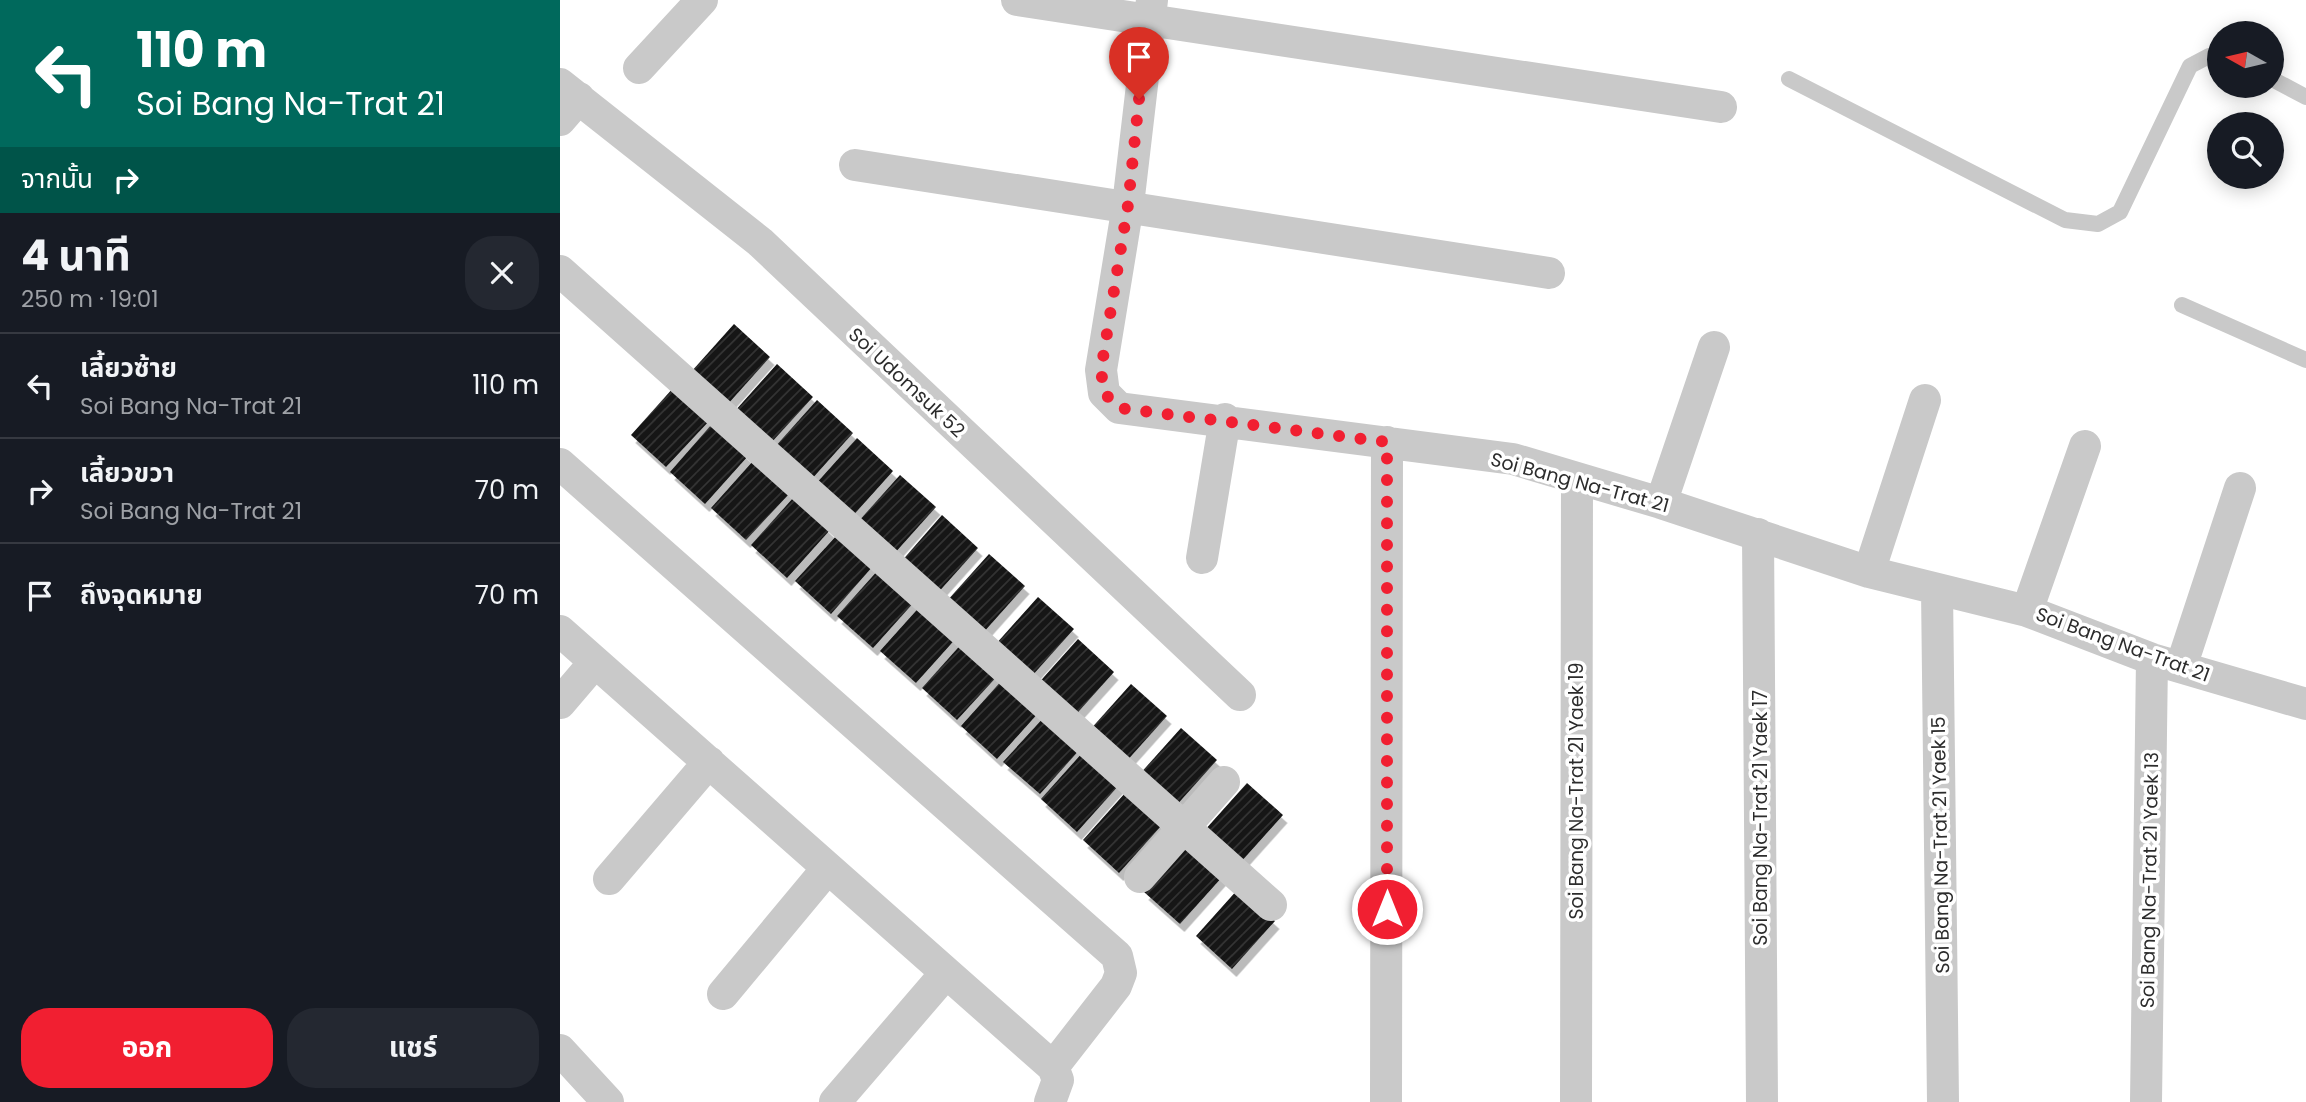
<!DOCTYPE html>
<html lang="th">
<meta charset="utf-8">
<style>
:root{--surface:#171b24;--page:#242831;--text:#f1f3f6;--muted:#9ea1a6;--line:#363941;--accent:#f11f31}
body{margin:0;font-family:Poppins,"Noto Sans Thai",sans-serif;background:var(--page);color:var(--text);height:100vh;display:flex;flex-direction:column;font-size:26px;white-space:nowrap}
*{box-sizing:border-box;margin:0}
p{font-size:23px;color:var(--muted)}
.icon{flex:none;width:38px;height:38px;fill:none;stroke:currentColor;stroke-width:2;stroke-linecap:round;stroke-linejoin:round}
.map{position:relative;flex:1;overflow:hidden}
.sheet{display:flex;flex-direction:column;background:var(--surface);width:560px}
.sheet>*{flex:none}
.top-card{background:#00695c;color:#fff;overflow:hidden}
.needle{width:46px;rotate:278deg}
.buttons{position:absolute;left:1647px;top:21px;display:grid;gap:14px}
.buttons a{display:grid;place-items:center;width:77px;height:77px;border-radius:50%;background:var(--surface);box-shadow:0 4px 18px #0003;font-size:35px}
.pin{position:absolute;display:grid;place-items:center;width:60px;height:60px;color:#fff;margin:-72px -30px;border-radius:50% 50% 50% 0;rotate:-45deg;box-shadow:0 0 7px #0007}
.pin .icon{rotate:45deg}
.me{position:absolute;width:77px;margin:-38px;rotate:0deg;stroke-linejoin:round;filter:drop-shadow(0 0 5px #0008)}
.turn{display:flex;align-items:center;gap:24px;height:147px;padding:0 21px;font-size:32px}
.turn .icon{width:91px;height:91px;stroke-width:2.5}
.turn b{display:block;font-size:49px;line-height:60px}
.then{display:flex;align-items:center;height:66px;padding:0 21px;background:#0003;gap:14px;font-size:26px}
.round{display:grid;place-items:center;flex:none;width:74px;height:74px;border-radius:28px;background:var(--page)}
.head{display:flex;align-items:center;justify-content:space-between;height:119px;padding:0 21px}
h1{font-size:42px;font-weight:700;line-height:52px}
.button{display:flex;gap:14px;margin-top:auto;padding:14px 21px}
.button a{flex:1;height:80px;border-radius:28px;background:var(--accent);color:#fff;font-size:28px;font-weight:700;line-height:80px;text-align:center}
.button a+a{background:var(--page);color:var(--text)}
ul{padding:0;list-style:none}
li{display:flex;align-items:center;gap:21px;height:105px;padding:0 21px;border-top:2px solid var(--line)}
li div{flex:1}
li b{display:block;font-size:26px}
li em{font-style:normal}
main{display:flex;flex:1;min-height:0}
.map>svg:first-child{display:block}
.building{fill:url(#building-hatch);filter:url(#shadow)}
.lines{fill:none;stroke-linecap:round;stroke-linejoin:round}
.lane{stroke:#c9c9c9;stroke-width:16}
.street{stroke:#c9c9c9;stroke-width:32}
.route{stroke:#f11f31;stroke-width:12;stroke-dasharray:0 21.6}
.labels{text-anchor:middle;stroke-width:7;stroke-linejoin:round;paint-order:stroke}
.street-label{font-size:19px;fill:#2c2c2c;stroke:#fff}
</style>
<main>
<section class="sheet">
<div class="top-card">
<div class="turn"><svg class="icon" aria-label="left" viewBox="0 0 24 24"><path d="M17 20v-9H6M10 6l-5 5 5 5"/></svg><div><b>110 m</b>Soi Bang Na-Trat 21</div></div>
<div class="then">จากนั้น<svg class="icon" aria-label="right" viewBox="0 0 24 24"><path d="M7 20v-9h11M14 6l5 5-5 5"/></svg></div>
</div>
<div class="head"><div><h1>4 นาที</h1><p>250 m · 19:01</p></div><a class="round"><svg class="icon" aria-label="close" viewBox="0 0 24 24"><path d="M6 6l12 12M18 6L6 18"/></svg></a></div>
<ul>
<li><svg class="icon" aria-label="left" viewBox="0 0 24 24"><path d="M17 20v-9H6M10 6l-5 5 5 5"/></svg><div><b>เลี้ยวซ้าย</b><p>Soi Bang Na-Trat 21</p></div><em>110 m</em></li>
<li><svg class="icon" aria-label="right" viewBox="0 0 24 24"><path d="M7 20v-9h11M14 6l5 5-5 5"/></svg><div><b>เลี้ยวขวา</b><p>Soi Bang Na-Trat 21</p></div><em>70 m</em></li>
<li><svg class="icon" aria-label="arrive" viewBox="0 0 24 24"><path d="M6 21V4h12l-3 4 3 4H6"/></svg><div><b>ถึงจุดหมาย</b></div><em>70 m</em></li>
</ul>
<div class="button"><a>ออก</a><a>แชร์</a></div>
</section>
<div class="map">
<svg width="1746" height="1102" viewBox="0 0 1746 1102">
<defs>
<pattern id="building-hatch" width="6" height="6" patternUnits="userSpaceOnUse" patternTransform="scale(1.75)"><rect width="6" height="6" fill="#131313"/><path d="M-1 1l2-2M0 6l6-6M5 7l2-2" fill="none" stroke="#363636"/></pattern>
<filter id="shadow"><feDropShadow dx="4.5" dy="8" stdDeviation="0" flood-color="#0004"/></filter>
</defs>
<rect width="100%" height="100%" fill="#fff"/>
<!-- building -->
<path class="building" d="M174,324l36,33 -43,48 -36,-33z
M217,364l36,33 -43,47 -36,-32z
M114,387l36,33 -44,47 -35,-32z
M257,400l36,33 -43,48 -36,-33z
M152,424l36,32 -43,48 -35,-32z
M297,438l36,33 -43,48 -36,-33z
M194,460l36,33 -44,47 -35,-32z
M340,475l36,32 -43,48 -36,-32z
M234,497l36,33 -43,48 -36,-33z
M382,515l36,33 -43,48 -35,-33z
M278,534l35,32 -42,48 -36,-33z
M429,554l36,32 -43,48 -36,-32z
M320,568l36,32 -43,48 -36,-32z
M478,597l36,32 -43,48 -36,-32z
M363,603l36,32 -43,48 -36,-32z
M518,639l36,33 -43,48 -36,-33z
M405,640l36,32 -44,48 -35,-32z
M444,678l36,33 -43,48 -36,-33z
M571,684l36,32 -43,48 -36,-32z
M487,714l35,33 -42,47 -37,-32z
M621,728l36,32 -43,48 -36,-32z
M524,751l36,33 -43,48 -36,-33z
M687,783l36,32 -43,48 -36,-32z
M566,792l36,33 -43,48 -36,-33z
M628,844l35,32 -43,48 -36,-32z
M679,888l36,33 -43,48 -36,-33z"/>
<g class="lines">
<!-- lane -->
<path class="lane" d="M1229,79l276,141 33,4 22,-12 70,-146 19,-10 10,1
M1712,79l34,18
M1622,305l124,55"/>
<!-- street -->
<path class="street" d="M457,0l704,107
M592,0l-24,205 -27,165 3,23 15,15 394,51 148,44 208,69 158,39 125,48 154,45
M79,68l63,-68
M0,84l200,158 480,453
M0,120l19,-22
M295,165l694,108
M0,271l711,634
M0,464l557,492 4,17 -5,13 -63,81
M1101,503l53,-156
M1198,534l4,568
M642,558l23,-139
M1309,572l56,-172
M1377,589l6,513
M1467,611l58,-165
M0,631l493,436 5,13 -8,22
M1621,667l59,-179
M0,703l35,-41
M580,877l84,-95
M49,879l100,-117
M163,994l104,-125
M0,1050l48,52
M275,1102l111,-129
M826,1102l1,-660
M1016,1102l1,-622
M1586,1102l6,-443"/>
</g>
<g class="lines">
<!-- route -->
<path class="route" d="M579,99l-11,106 -27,165 3,23 15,15 268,34v467"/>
</g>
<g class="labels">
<!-- street labels -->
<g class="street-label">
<text transform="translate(347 382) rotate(43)" y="7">Soi Udomsuk 52</text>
<text transform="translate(1020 482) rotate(15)" y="7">Soi Bang Na-Trat 21</text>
<text transform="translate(1563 644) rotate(20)" y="7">Soi Bang Na-Trat 21</text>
<text transform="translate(1016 791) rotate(-90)" y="7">Soi Bang Na-Trat 21 Yaek 19</text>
<text transform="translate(1200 818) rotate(-90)" y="7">Soi Bang Na-Trat 21 Yaek 17</text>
<text transform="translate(1380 845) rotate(-91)" y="7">Soi Bang Na-Trat 21 Yaek 15</text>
<text transform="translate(1589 880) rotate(-89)" y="7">Soi Bang Na-Trat 21 Yaek 13</text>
</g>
</g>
</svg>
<div class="buttons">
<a><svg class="needle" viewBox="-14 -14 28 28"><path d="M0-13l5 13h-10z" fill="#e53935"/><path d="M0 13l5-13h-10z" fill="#9ea1a6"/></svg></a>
<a><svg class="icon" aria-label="search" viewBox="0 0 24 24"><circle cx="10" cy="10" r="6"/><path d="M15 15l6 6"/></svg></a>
</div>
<div class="pin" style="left:579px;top:99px;background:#d93025"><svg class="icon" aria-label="arrive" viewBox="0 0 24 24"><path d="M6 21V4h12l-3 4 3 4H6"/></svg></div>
<svg class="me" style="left:827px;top:909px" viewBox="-20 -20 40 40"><circle r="17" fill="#f11f31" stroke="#fff" stroke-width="3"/><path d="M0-11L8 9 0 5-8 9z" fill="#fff"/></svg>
</div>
</main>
